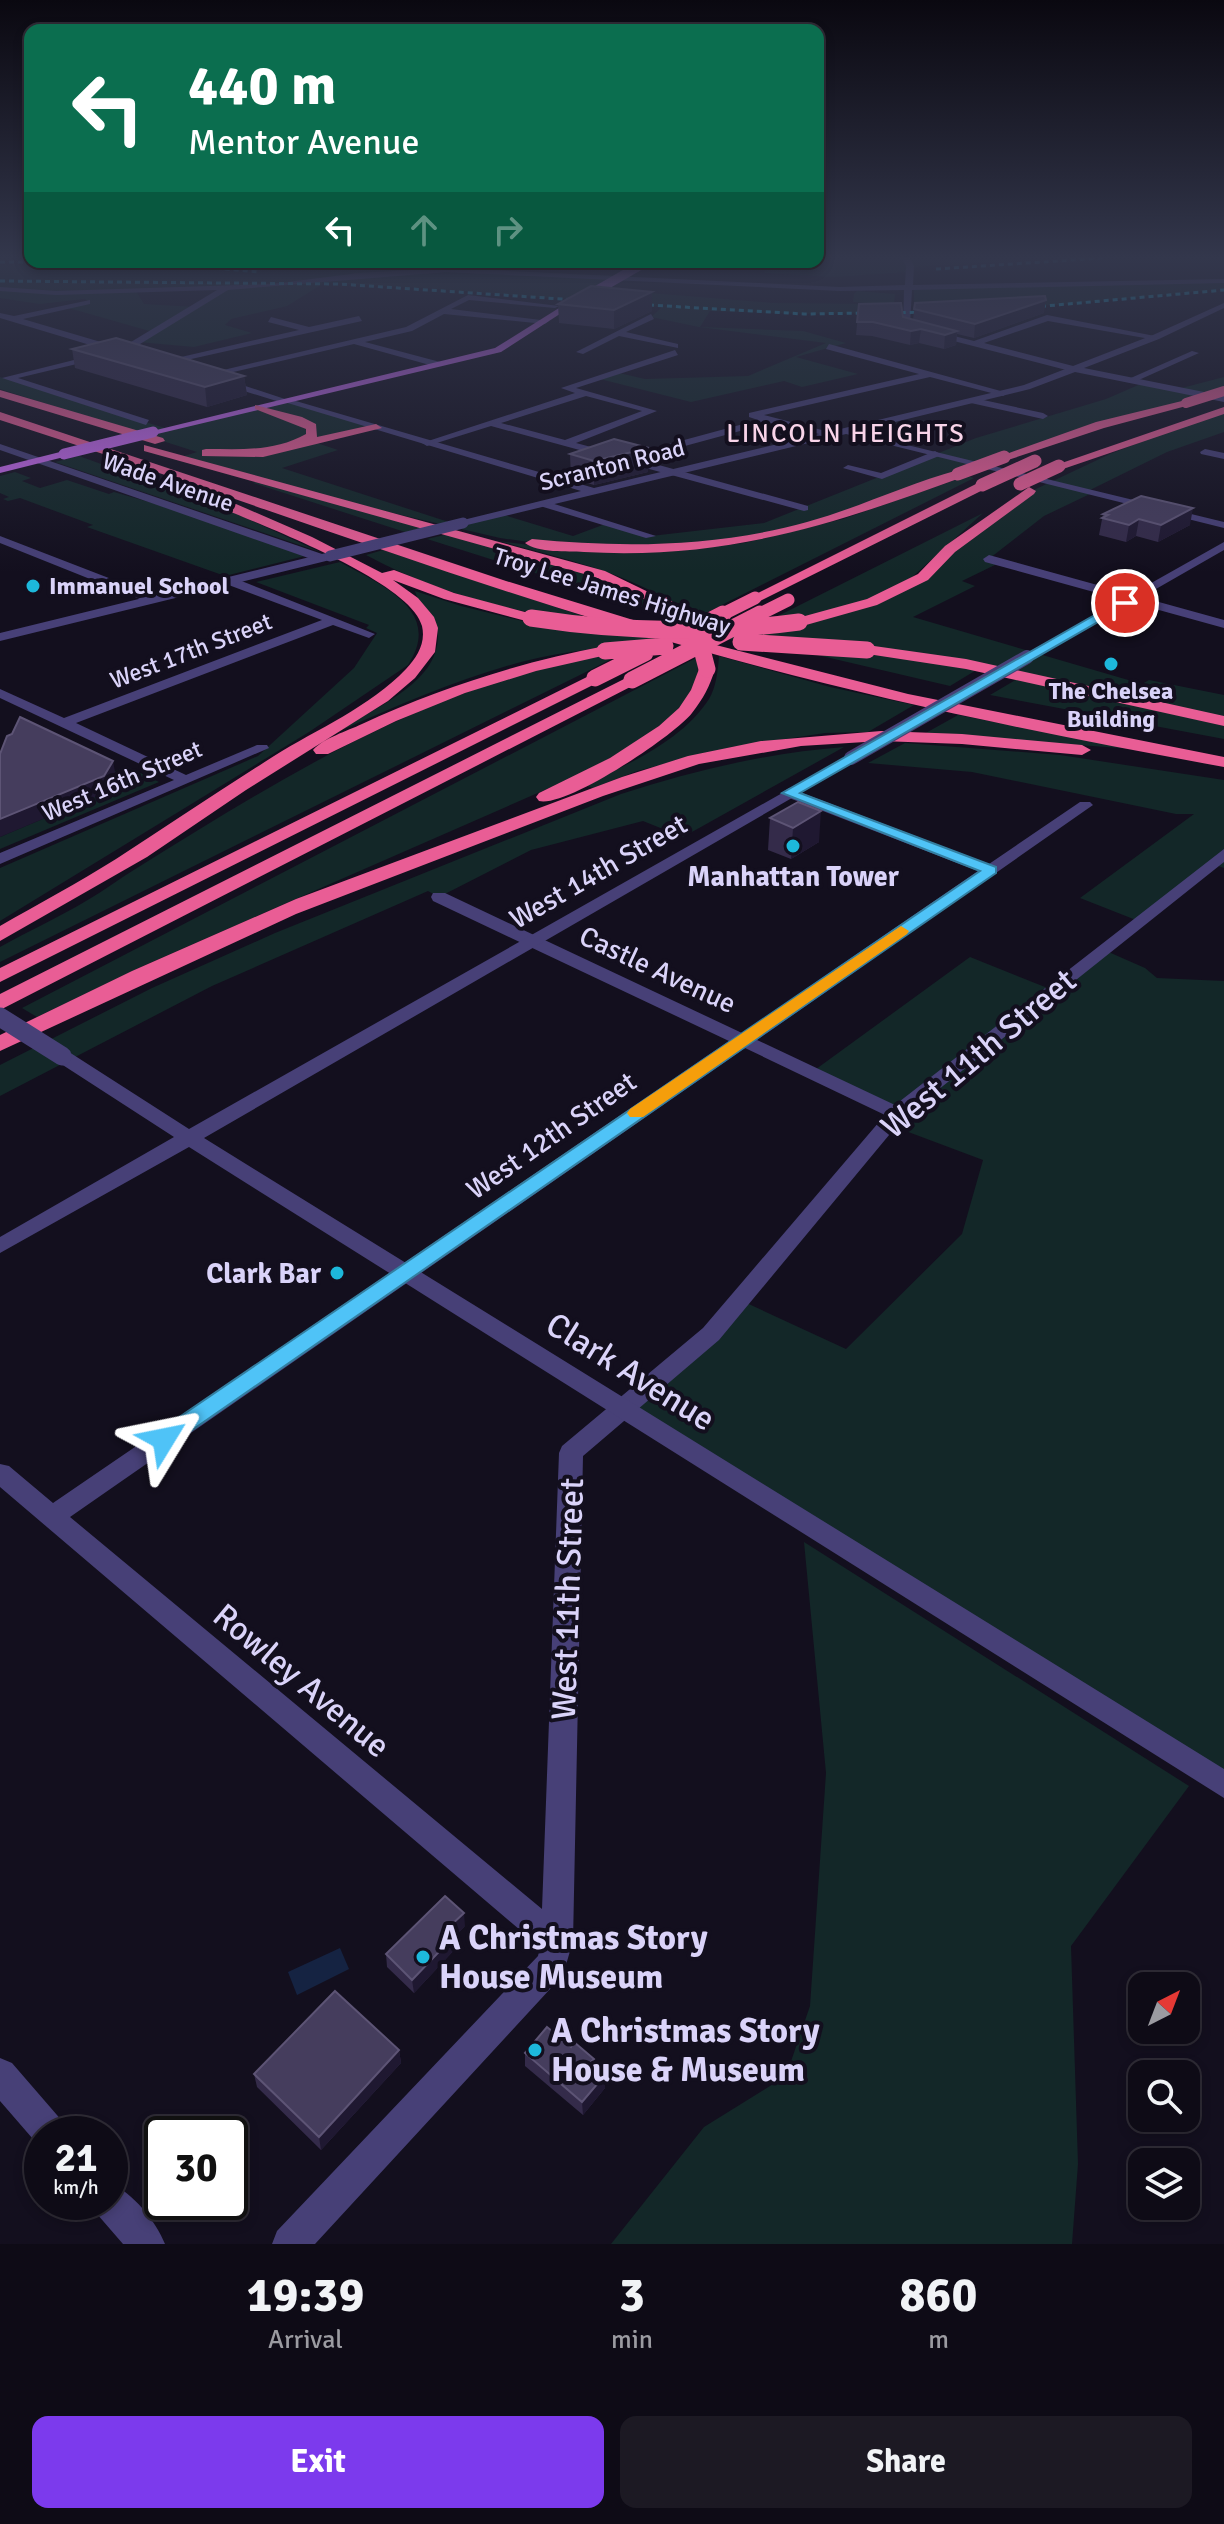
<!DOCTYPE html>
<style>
:root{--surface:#0e0b16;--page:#1c1923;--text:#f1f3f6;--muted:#9b9ba1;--line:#2e2b35;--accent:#7c3aed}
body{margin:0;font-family:Signika,sans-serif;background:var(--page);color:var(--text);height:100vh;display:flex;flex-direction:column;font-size:30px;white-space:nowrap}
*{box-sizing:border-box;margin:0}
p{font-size:26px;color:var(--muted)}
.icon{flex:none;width:44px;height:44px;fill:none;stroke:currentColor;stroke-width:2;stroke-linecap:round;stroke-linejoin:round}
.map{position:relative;height:2244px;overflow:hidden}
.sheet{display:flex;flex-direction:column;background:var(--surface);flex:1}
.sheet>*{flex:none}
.top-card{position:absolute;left:24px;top:24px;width:800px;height:244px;border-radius:16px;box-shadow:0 4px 12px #0003,0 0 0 2px var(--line);background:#0b6e4f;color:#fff;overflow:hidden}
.needle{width:52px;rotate:42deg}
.controls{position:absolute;left:1128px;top:1972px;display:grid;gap:16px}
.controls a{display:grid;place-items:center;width:72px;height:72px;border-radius:16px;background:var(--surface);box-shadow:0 4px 12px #0003,0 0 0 2px var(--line);font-size:40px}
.speed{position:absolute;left:24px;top:2116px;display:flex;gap:16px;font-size:40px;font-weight:700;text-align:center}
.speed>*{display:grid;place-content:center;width:104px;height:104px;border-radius:50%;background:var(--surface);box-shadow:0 4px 12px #0003,0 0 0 2px var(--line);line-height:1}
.speed small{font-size:20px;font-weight:400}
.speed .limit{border:4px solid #111;border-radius:12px;background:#fff;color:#111}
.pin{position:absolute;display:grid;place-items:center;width:68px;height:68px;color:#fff;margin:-34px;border:4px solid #fff;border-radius:50%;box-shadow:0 2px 8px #0007}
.me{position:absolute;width:88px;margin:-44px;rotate:55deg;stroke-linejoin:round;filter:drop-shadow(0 0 6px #0008)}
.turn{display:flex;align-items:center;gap:28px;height:168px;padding:0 32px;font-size:36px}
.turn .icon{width:104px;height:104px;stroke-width:2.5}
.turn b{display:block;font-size:56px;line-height:68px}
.lanes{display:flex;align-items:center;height:76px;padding:0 32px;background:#0003;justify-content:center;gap:40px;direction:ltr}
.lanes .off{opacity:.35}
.eta{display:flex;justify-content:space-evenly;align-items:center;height:136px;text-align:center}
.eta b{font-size:48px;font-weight:700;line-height:56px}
.action{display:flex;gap:16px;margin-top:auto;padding:16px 32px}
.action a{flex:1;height:92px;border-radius:16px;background:var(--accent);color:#fff;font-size:32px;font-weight:700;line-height:92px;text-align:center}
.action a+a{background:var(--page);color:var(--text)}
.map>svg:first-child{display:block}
.green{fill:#132728;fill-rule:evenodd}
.water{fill:#152342}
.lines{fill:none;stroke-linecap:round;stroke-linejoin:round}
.minor{fill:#474077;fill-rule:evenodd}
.tertiary{fill:#474077;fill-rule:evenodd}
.primary{fill:#c568eb;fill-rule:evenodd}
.motorway{fill:#e95d95;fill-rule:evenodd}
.rail{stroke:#1db8db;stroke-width:3;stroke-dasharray:5 4;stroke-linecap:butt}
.tertiary-bridge-far2{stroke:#474077;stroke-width:11}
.tertiary-bridge-far1{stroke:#474077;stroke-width:14}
.tertiary-bridge{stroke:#474077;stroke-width:19}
.primary-bridge-far1{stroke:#c568eb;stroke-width:9}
.primary-bridge{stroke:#c568eb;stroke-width:11}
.motorway-bridge-far2{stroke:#e95d95;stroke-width:10}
.motorway-bridge-far1{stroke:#e95d95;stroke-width:13}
.motorway-bridge{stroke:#e95d95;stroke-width:17}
.wall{fill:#342b4a}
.shaded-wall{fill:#1f1831}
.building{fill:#453d5d;stroke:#5d5475;stroke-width:2}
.route{fill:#4fc3f7;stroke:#337fa1;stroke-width:2}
.slow{fill:#f59e0b}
.poi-dot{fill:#1db8db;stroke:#130f1e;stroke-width:3}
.labels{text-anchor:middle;stroke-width:8;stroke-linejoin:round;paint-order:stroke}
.far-street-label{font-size:24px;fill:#dad3f9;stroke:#130f1e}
.far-poi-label{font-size:24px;font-weight:bold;fill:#dad3f9;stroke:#130f1e;text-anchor:start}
.far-neighbourhood-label{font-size:26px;letter-spacing:2px;fill:#f9d4e9;stroke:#130f1e}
.street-label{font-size:28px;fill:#dad3f9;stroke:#130f1e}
.poi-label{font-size:28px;font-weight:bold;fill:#dad3f9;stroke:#130f1e}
.near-street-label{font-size:34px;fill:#dad3f9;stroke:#130f1e}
.near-poi-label{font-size:34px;font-weight:bold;fill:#dad3f9;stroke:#130f1e;text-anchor:start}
</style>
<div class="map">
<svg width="1224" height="2244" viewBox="0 0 1224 2244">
<rect width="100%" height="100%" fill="#130f1e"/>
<!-- green -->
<path class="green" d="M818,258h254l-162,9 -1,5 -75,5 -70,-4 2,-4 -198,-6 -94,2 -2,5 149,6 -21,13 173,14 104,1 -24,-2 1,-8 3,-3 38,3 -2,19 -89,1 -94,-3 -10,16 103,4 43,12 -50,14 62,17 -56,13 -18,-6 -93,21 -95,-24 19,-6 30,7 103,-3 78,-33 -127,-16 -48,-10 11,-10 -237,-19 -101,-5 -37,23 -56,13 -6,6 27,8 -58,14 -56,-5 15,-10 -88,-25 24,-6 -5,-2 -44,5 -40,-6v-33l818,-3zM226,289l-30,18 -52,-3 -8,-13z
M1224,281v8l-166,16 -144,6v-23z
M0,377l168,52 118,-28 90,27 -59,15 21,7 -56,18 176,57 43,-11 72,22 35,-13 43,13 113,-13 212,-85 130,-39 37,-16 31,7 50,-13v14l-124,34 -293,101 -113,20 -158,-3 -36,-5 -150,-35 -169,-46 16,-5 -197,-63z
M1224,410v22l-57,20 -79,39 4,2 -48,23 -54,42 11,4 -39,19 13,5 -62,31 229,67 7,-4 75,15v26l-309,-66 -175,-13 -25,-7 110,-18 98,-40 98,-81 89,-42z
M79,456l147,53 94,43 -265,-90z
M15,472l16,6 -9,3 18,7 27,-8 42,14 5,-2 49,14 142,50 -80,20 -138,-49 6,-2 -73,-27 -12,3 -5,-2 6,-2 -9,-4v-17z
M967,476l7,2 -278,140c-62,-45 -125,-57 -197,-77l63,8 110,2 72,-8 99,-24z
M255,482l169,46 -19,4 -152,-49z
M983,513l-74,67 -38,18 -43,14 -64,11z
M448,534c74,21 161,34 223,82l-244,-77z
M383,550l230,76c-87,-11 -170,-29 -247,-71z
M340,562c41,23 104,48 68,103l-99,67 -309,189v-53l258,-112 96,-88 23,-35 -11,-5 3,-3 -113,-43z
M415,591l46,15 66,16 131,14 -11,6c-40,5 -82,9 -122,19 -65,17 -124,43 -185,70 35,-25 106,-50 97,-103 -3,-16 -19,-24 -22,-37z
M783,647l98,8 97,14 -28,17z
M623,653l-39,20 -584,289v-15c28,-16 58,-29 86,-46 18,-10 34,-23 51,-33 152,-95 306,-191 486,-215z
M719,656l111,31 84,18 -46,27 -43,1 -94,14 -94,24 -44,17 -8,-3c43,-21 97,-44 124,-86 7,-11 9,-29 10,-43z
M696,658c16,47 -74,93 -108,113l-445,195 -106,51 -15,-9z
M1019,678l205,48v13l-234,-44z
M958,715l176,34 -210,-15z
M905,743l155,12 164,25v88l-12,-4 -71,58 -61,-24 114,-84h-18l-204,-42 -104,-9z
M844,747l-161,90 -40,-16 -112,29 -92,47 -11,-6 -216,95 -212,110v-31l152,-77 123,-55 346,-139c74,-24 146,-41 223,-47z
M128,767l31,15 -159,67v-12l111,-47 -6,-4 14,-9 -7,-5z
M1104,950l41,18 12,10 67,3v804l-600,-377 116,-108 106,49 116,-115 21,-74 -96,-36 9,-11 -84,-41 158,-115 80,32z
M804,1542l385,244 -118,160 7,218 -6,80h-461l93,-117 82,-51 24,-70 16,-233z"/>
<!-- water -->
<path class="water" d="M340,1948l9,21 -52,26 -9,-23z"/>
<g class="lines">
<!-- minor -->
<path class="minor" d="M902,258h8l4,8 -1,19 311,-6v4l-312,7 -2,35 64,16 73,-26 113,22 -4,3 -108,-19 -64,22 93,24 -3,5 -171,-44 1,-38 -64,1 -394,-19 -218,18 -101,62 -109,26 131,42 -3,5 -144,-47 108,-27 -110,-33v-5l14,3 76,-16v4l-67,15 98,29 96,-58 -161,5 -56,-4v-4l56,4 216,-7 87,-11 87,-5 394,19 65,-2 1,-19z
M468,295l91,11 -4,2 -86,-8 -18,9 98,12 -4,3 -101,-10 -32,17 -47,11 75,20 -3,5 -83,-23 -151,35 -5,-3 208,-49z
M651,314l3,5 -28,13 52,12v4l-59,-12 -36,18 -7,-2z
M359,316l3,5 -202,45 -5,-3 144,-33 -31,-8 3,-5 38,10z
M829,344l179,49 -5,3 -73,-19 -166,38 73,19v4l-67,-15 -133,36 171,47v4l-4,1 -313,-85 -64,20 -5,-3 153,-50 -14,-5 114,-38 3,5 -102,33 81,23 -81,32 49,13 133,-36 -9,-3v-4l170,-39 -93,-25zM586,396l56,15 -77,29 -64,-17z
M1192,351l7,2 -67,30 -8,-2z
M218,379h6l67,22 -8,2 -65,-20z
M974,398l69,15 5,3 -5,3 -72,-16z
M0,444l325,111 2,3 -10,3 -317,-111z
M1205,449l19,4v6l-23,-5 -1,-2z
M935,451l5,3 -1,2 -57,23 -39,-11 5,-3 33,8z
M540,502h8l108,34 -10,2 -106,-32z
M0,536l158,61 2,3 -10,3 -150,-60z
M989,555l235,65v8l-239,-66 -2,-3z
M226,578h8l141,56 -6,4 -36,-13 -257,98 110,52 71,-30h10l2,3 -269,116v-11l174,-73 -174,-82v-9l64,29 258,-98 -96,-36z
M789,788l200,76 91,-62h10l3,3 -336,235 138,65 329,-256v13l-320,255 -185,223 -136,116 -10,485 -10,34 -248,269h-43l5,-13 261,-275 2,-9 -540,-460v-23l9,2 44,37 676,-462 -296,-140 -2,-4 2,-4h12l297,140 236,-162 -194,-75 -3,-3zM745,1048l140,67 -182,213 -141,118 -3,7 -17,456 -472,-392z
M0,2058l12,5 51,59 5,12h-26v14l-3,-2 -39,-45z
M110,2183c23,10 46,38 55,61h-42l-26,-30 -4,-12h17z"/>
<!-- tertiary -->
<path class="tertiary" d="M1224,303v5l-65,31 -75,29 140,28v6l-149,-30 -45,17 -176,43 370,90v6l-378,-94 -383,92 -4,-1v-4l122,-30 -300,-90 8,-2 305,89 430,-103 129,-50z
M1224,542v8l-192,110 -12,-3z
M330,552l6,4 -2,3 -334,82v-8z
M851,754l7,4 -2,3 -652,377 1020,631v29l-1035,-651 -189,106v-16l174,-100 -119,-77 -3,-4 3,-4h14l120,77z"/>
<!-- primary -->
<path class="primary" d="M559,308l7,2 -65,42 -348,83 -5,-3 347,-84z
M64,451l5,3 -1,2 -68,17v-6z"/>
<!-- motorway -->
<path class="motorway" d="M0,390l163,48 2,3 -10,3 -155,-47z
M1186,400l4,1v4l-86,23 -96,32 -10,-3 98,-35z
M255,405l47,12 14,7 1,13 59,-13 6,4 -119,29 -61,-1v-6l4,-1c35,0 68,3 100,-15v-5l-51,-20z
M1224,407v7l-161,55 -10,-3z
M0,412l506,169 202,62 200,51 316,63v10c-176,-32 -352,-68 -525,-117 -236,-66 -465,-155 -699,-230z
M144,445l461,126 64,31 -2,3h-10l-62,-28 -451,-126z
M958,470l5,1v6c-131,48 -238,83 -379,75 -17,-1 -46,1 -59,-9l7,-4c92,9 185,8 275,-17 51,-14 100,-38 151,-52z
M982,481l6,4 -1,3 -227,113 -5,1 -7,-4z
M1029,487l7,4 -2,3 -79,58 -27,28 -51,25 -78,22 -8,-5 3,-3 73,-20 51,-25 27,-28z
M226,504h10l76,33 70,36 12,-3 60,23 82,22 3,3 -8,5 -5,-2 -82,-22 -51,-19 25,18 16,19 4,11 -3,24 -20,26 -27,23 -142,89 -99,67 -147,84v-15c38,-22 78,-43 116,-67 52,-34 105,-69 158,-103 43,-27 96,-49 132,-87 11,-12 20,-26 16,-43 -10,-43 -155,-99 -196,-116z
M867,645l99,14 258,57v10l-258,-57 -105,-16v-6z
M605,646l6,2v6l-75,17 -71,22 -69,28 -68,33h-12l-3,-4c11,-12 34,-19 49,-26 78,-36 159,-62 243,-78z
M707,664l8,5c-5,17 -12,30 -23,44 -18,23 -126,95 -153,88l-3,-4 3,-4 71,-35 49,-32 20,-18 12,-18 8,-21z
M595,673l6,2v6l-601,301v-14z
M632,675l6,2v6l-638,327v-16z
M881,731l81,3 120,11 9,5 -9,5 -120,-11 -81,-3 -80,5 -102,18 -96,32 -307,118 -296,137v-16l132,-64 164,-72 326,-122 66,-21 73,-15z"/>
<!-- rail -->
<path class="rail" d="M0,262l156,1
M144,262l115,10
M936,269l167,-11
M0,281l339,3 252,17
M631,304l173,10 131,-2
M1023,308l201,-18"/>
<!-- tertiary-bridge-far2 -->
<path class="tertiary-bridge-far2" d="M330,556l133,-33"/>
<!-- tertiary-bridge-far1 -->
<path class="tertiary-bridge-far1" d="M851,758l176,-101"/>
<!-- tertiary-bridge -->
<path class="tertiary-bridge" d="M0,1017l62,39"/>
<!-- primary-bridge-far1 -->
<path class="primary-bridge-far1" d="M580,300l66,-38"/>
<!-- primary-bridge -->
<path class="primary-bridge" d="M64,454l89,-22"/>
<!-- motorway-bridge-far2 -->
<path class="motorway-bridge-far2" d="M1186,403l38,-12"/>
<!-- motorway-bridge-far1 -->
<path class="motorway-bridge-far1" d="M958,474l46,-17
M1020,484l39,-18
M982,485l53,-24
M662,602l18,14
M719,616l36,-18
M756,616l32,-16"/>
<!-- motorway-bridge -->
<path class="motorway-bridge" d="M678,614l21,24 8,31
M531,618c90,14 178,16 268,4
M696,628l27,-14
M741,642l126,8
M605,651l60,-5
M595,678l50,-25
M632,680l128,-66"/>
</g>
<!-- wall -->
<path class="wall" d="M652,292v19l-38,18 -55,-6 -1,-19z
M915,303l129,10 -70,25 -17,-4 -1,11 -12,4 -25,-6 -9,2 -38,-9 -16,-1 3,-31 54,16z
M72,349l172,27 3,19 -40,12 -132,-39z
M570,454l78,18 -54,13 -23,-7z
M1103,514l87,11 -32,17 -22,-6 -10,6 -27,-7z
M798,802l21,40 -28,17 -23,-9 2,-32z
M465,1926l-9,9 1,12 -43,46 -27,-26 -1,-13z
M571,2047l23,12v8l11,8v13l-22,27 -58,-49v-13z
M399,2050l2,13 -80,87 -64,-63 -3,-13z"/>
<!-- shaded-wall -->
<path class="shaded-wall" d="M652,292v19l-38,18v-19z
M1046,300l-2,13 -70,25 1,-14z
M921,329l-2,14 -9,2 1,-14z
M957,331l-1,14 -12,4 1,-14z
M244,376l3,19 -40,12 -2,-20z
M649,448l-1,24 -54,13v-24z
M1193,508l-3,17 -32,17 3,-17z
M1139,519l-3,17 -10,6 3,-17z
M113,761l3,16 -9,15 -107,45v-18z
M821,811l-2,31 -28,17 2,-31z
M464,1913l1,13 -9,9 1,12 -43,46 -2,-13 37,-53z
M399,2050l2,13 -80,87 -2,-13z
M605,2075v13l-22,27 -1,-13z"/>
<!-- building -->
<path class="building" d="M591,286l61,6 -38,18 -56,-6z
M1045,296l1,4 -71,24 -61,-15 1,-6z
M901,303l2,14 54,14 -12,4 -24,-6 -10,2 -38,-9h-16l2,-18z
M116,338l128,38 -39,11 -133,-38z
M614,439l35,9 -55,13 -24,-7z
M1141,496l52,12 -32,17 -22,-6 -10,6 -27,-7 6,-3 -5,-1z
M20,717l93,44 -9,15 -104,43v-65l7,-18 5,-2z
M798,802l23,9 -28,17 -23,-10z
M445,1896l19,17 -15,14 7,7 -44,46 -26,-26z
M335,1991l64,59 -80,87 -65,-63z
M547,2027l24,20 3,-5 20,17 -4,4 15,12 -23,27 -57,-49z"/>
<!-- sky -->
<linearGradient id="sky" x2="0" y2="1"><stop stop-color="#0a0810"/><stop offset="0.45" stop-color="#33374c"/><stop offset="1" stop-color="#33374c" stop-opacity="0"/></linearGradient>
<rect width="1224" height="572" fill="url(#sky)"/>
<!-- route -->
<path class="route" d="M1121,600l10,3 -331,190 196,74v6l-824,571 -8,3 -8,-3 -4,-5 4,-6 824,-562 -198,-78z"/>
<!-- slow -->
<path class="slow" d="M901,926l8,5 -2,3 -264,183h-13l-3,-4 3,-4z"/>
<!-- markers -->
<g class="poi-dot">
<circle cx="33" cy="586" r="8"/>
<circle cx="1111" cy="664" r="8"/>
<circle cx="793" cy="846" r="8"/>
<circle cx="337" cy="1273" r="8"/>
<circle cx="423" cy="1957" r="8"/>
<circle cx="535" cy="2050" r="8"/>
</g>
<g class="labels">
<!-- far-street labels -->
<g class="far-street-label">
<text transform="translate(612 465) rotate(-14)" y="8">Scranton Road</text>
<text transform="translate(168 482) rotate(19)" y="8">Wade Avenue</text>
<text transform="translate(612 591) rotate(17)" y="8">Troy Lee James Highway</text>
<text transform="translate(191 651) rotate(-21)" y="8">West 17th Street</text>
<text transform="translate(122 781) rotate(-23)" y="8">West 16th Street</text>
</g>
<!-- far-poi labels -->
<g class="far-poi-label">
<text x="49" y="594">Immanuel School</text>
<text x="1111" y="699" text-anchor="middle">The Chelsea<tspan x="1111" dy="28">Building</tspan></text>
</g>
<!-- far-neighbourhood labels -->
<g class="far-neighbourhood-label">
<text x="846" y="442">LINCOLN HEIGHTS</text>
</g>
<!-- street labels -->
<g class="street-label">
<text transform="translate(598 871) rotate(-30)" y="10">West 14th Street</text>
<text transform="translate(658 969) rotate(25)" y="10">Castle Avenue</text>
<text transform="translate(551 1135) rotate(-35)" y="10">West 12th Street</text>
</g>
<!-- poi labels -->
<g class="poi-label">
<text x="793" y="886">Manhattan Tower</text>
<text x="321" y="1283" text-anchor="end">Clark Bar</text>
</g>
<!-- near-street labels -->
<g class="near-street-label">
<text transform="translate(978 1053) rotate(-40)" y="12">West 11th Street</text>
<text transform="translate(631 1371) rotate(32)" y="12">Clark Avenue</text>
<text transform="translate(567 1599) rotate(-88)" y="12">West 11th Street</text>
<text transform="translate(302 1680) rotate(40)" y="12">Rowley Avenue</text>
</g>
<!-- near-poi labels -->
<g class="near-poi-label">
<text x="439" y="1949">A Christmas Story<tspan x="439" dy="39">House Museum</tspan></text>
<text x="551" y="2042">A Christmas Story<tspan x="551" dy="39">House &amp; Museum</tspan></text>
</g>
</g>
</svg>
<div class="controls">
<a><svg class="needle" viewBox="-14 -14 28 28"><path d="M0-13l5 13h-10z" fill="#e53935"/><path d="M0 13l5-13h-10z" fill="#9b9ba1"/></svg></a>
<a><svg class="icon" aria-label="search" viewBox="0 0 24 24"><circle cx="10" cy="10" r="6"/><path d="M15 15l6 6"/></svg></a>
<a><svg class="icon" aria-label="layers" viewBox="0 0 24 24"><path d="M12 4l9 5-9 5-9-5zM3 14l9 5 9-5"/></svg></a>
</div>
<div class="speed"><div>21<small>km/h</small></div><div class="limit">30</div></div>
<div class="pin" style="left:1125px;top:603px;background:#d93025"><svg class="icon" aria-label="arrive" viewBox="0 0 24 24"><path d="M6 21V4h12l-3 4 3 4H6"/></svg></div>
<svg class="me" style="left:164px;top:1439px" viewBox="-20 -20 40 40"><path d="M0-17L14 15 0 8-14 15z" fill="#4fc3f7" stroke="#fff" stroke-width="4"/></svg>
<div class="top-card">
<div class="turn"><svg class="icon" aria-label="left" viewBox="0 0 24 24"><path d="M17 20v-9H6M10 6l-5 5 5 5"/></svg><div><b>440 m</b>Mentor Avenue</div></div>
<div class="lanes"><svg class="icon" aria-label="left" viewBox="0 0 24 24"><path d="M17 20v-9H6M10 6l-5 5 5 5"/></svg><svg class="icon off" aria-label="ahead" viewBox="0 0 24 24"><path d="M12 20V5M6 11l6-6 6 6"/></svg><svg class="icon off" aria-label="right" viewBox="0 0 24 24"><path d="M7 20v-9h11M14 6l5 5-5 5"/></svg></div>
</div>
</div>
<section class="sheet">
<div class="eta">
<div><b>19:39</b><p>Arrival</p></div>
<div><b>3</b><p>min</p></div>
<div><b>860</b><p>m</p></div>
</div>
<div class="action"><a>Exit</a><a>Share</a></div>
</section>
